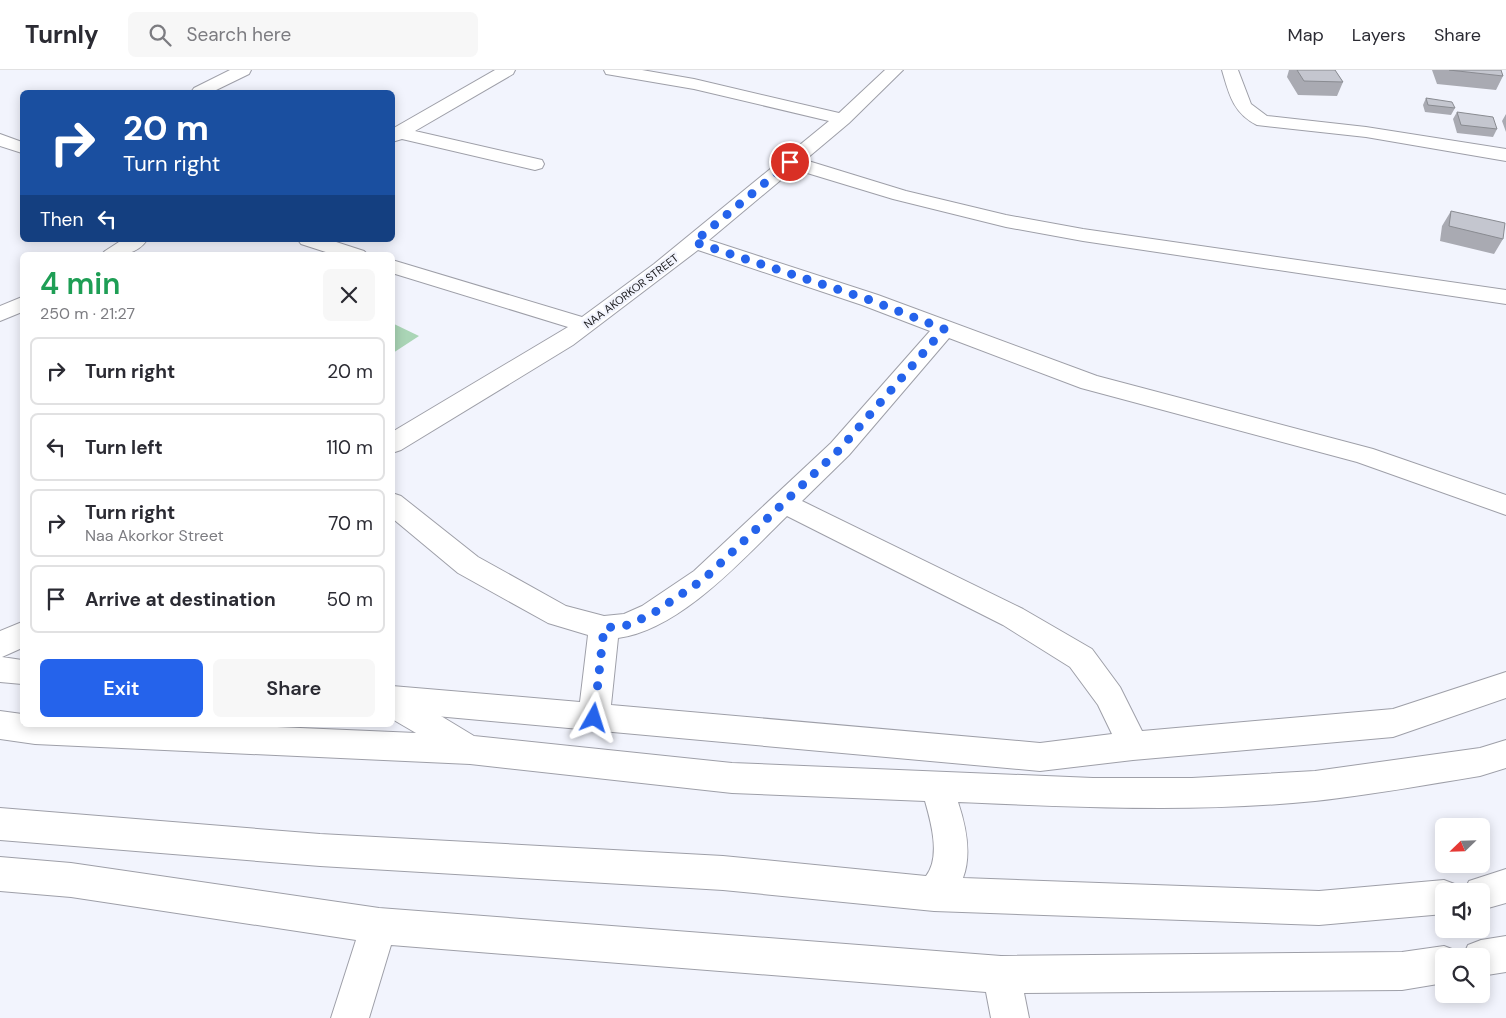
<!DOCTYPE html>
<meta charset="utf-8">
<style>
:root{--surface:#fff;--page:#f7f7f7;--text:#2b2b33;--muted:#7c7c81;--line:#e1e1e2;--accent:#2563eb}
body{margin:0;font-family:"DM Sans",sans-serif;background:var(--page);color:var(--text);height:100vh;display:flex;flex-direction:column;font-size:19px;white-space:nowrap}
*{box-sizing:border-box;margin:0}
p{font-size:16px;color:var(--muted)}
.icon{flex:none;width:28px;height:28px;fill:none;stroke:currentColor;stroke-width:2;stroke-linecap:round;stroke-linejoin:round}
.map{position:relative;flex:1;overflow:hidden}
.drawer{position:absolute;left:20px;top:182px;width:375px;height:475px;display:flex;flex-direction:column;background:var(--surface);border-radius:8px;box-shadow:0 2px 12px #0003}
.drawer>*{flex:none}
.hud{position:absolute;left:20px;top:20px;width:375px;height:152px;border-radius:8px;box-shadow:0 2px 12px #0003;background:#1a4fa0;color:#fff;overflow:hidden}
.needle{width:32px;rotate:247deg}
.tools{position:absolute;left:1435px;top:748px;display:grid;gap:10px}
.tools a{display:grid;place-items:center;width:55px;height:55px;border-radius:8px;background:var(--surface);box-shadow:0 2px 12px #0003;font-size:25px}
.pin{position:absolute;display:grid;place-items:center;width:42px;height:42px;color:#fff;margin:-21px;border:2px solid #fff;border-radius:50%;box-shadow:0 1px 5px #0007}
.me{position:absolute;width:55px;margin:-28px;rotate:6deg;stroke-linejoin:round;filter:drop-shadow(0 0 4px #0008)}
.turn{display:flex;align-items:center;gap:18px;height:105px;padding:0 20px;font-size:22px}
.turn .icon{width:65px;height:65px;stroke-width:2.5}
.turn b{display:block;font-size:35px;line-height:42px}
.then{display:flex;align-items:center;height:48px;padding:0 20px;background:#0003;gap:10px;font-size:19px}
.round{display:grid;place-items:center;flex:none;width:52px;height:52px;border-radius:8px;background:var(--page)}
.overview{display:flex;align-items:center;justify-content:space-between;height:85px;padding:0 20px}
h1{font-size:30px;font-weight:600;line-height:38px;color:#1e9e55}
.cta{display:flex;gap:10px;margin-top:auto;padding:10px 20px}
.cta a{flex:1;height:58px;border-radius:8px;background:var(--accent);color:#fff;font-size:20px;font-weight:600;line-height:58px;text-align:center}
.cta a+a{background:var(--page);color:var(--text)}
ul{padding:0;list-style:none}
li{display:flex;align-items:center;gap:15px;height:68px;margin:0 10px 8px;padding:0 10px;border:2px solid var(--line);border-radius:8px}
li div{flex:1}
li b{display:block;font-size:19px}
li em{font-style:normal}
header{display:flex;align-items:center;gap:30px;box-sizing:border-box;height:70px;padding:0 25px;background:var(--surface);border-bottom:1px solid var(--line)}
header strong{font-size:24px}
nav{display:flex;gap:28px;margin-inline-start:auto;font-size:18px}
.search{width:350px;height:45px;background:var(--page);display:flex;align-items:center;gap:12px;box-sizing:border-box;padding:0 18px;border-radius:8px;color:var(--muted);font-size:19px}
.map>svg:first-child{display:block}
.green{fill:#aad5b6}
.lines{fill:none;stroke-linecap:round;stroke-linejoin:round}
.minor-casing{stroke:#9e9fa8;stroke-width:2}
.major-casing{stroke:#9e9fa8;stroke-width:2}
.minor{fill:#fff;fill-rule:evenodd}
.major{fill:#fff;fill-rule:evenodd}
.wall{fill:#a9aab2}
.building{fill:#c4c6cf;stroke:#898b91}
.route{stroke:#2563eb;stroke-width:9;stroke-dasharray:0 16.2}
.labels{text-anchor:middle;stroke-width:4.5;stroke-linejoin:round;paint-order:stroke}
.far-street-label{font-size:11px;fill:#1a1a1d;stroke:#f2f4fd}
</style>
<header>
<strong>Turnly</strong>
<div class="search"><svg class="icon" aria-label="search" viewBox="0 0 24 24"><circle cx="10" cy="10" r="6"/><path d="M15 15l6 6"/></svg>Search here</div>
<nav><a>Map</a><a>Layers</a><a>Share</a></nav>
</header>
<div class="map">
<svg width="1506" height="948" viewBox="0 0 1506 948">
<rect width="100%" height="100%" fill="#f2f4fd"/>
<!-- green -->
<path class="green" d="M392,253l27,13 -26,17h-1z"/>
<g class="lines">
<!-- minor casing -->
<g class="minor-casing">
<path id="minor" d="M230,0h21l-2,4 -37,18h-21l3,-4z
M495,0h20l-2,4 -98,57 127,29 2,4 -2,4 -7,2 -133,-31 -10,3v-13z
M604,0h38l52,9 145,34 46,-43h18l-54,53 -44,37 101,31 100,24 77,14 423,61v14l-423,-63 -77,-14 -113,-28 -99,-30 -85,71 169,55 219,81 276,73 133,46v20l-149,-53 -276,-74 -132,-50 -100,117 -47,46 221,108 69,40 28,38 22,44 251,-22 113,-37v26l-113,39 -260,23 -93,11 -648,-59v-26l188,16 8,-67 -40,-12 -90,-50 -66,-55v-25l9,3 77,61 88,49 38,10 20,-2 18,-8 52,-35 137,-128 99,-112 -68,-26 -164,-55 -125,95 -172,105 -9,3v-21l176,-105 -176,-54v-13l190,57 72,-53 175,-143 -135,-32 -82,-14 -6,-1zM787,446l216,109 67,42 28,38 14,29 -72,9 -429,-38 7,-67c62,-8 126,-80 169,-122z
M1222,0h16l13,34 16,12 99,11 140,22v12l-140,-24 -109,-12c-24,-12 -28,-31 -35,-55z
M0,64l22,8v11l-22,-7z
M122,170h25c-11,16 -28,15 -46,15l4,-4z
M298,170h32l34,11 4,4h-33l-34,-11z
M22,227v15l-22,9v-15z
M22,552v26l-20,9 20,3v24l-22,-2v-51z
M0,787l71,6 308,45 622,48 401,-4 42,-6 13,5 2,5h-15v27l-42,7 -378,3 5,25h-38l-5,-26 -595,-47 -22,73h-38l25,-78 -285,-43 -71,-6z
M1506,866v36l-25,4v-20h-18l5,-11 13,-5z"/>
</g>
<!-- major casing -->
<g class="major-casing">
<path id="major" d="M392,619l11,4 71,43 258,27 361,15h99l123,-7 165,-23 26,-8v28l-26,8c-55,9 -110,19 -165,25 -119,12 -238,6 -357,1 8,24 14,52 5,76l356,13 125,-11 13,5 2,6h-15v23l-125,11 -385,-14 -211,-21 -403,-24 -320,-26v-32l320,26 403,22 203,20c15,-19 5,-54 -1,-75l-193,-8 -262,-29 -435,-20 -35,-5v-28l22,3v11h208l186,8 -24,-14z
M1506,799v34l-25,7v-19h-17l5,-10z"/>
</g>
<!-- minor -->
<use href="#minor" class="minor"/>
<!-- major -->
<use href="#major" class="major"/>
</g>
<!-- wall -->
<path class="wall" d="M1289,0h46l8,12 -6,14 -39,-1 -11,-18z
M1432,0h69l2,6 -7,14 -59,-6z
M1426,28l29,10 -4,7 -26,-3 -2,-7z
M1457,42l40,17 -4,8 -36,-4 -4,-14z
M1506,44v18l-4,-11z
M1451,141l52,28 -9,15 -54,-13 2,-15z"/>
<!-- building -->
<path class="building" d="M1297,0h38l8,12 -39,-1z
M1449,0h52l2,6z
M1426,28l26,4 3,6 -27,-3z
M1457,42l36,5 4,12 -36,-4z
M1451,141l54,12 -2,16 -54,-13z"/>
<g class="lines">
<!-- route -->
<path class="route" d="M594,648l10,-90 24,-3 24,-11 52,-35 136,-130 104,-120 -74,-29 -176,-58 96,-80"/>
</g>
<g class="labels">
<!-- far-street labels -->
<g class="far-street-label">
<text transform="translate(631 221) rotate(-37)" y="4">NAA AKORKOR STREET</text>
</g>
</g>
</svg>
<div class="tools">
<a><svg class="needle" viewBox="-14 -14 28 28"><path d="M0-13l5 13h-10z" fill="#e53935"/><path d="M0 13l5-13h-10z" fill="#7c7c81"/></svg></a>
<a><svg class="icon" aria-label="sound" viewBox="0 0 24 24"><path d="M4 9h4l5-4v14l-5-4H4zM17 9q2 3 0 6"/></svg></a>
<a><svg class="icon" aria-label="search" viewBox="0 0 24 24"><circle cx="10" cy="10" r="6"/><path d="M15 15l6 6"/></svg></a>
</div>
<div class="pin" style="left:790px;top:92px;background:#d93025"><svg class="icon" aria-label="arrive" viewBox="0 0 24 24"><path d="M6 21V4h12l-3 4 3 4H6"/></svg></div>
<svg class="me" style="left:594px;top:648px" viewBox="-20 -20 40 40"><path d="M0-17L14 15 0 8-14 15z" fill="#2563eb" stroke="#fff" stroke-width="4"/></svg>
<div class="hud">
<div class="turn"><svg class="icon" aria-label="right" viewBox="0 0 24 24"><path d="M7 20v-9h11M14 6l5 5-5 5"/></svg><div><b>20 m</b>Turn right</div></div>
<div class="then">Then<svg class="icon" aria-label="left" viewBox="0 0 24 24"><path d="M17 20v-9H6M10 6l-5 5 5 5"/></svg></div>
</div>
<section class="drawer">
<div class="overview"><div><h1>4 min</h1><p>250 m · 21:27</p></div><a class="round"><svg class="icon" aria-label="close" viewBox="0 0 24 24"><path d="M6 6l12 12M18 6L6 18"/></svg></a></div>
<ul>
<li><svg class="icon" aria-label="right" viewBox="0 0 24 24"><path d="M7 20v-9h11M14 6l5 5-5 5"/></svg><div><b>Turn right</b></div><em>20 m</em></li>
<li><svg class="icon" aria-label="left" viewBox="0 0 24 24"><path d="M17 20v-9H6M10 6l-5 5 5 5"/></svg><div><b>Turn left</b></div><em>110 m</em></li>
<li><svg class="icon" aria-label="right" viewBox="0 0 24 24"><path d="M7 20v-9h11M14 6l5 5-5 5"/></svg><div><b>Turn right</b><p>Naa Akorkor Street</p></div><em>70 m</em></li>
<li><svg class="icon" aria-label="arrive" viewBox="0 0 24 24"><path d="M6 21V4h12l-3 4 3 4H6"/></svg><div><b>Arrive at destination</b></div><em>50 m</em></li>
</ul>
<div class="cta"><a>Exit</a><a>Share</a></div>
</section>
</div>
